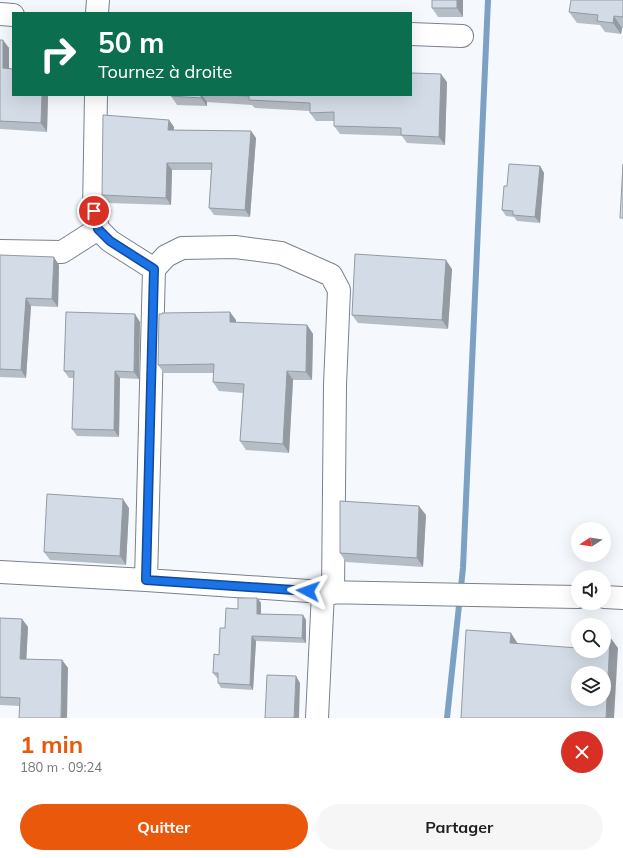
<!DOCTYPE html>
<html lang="fr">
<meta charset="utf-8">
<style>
:root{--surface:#fff;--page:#f6f6f6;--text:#202124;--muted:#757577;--accent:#ea580c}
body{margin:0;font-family:Mulish,sans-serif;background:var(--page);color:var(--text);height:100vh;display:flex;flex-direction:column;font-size:15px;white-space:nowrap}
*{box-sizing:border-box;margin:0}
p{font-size:13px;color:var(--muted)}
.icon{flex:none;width:22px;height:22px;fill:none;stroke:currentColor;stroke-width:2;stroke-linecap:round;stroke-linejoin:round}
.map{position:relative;height:718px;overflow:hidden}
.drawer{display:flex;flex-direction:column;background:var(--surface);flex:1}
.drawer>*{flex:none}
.banner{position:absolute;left:12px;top:12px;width:400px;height:84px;border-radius:0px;box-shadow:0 4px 16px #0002;background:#0b6e4f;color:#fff;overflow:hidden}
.needle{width:26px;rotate:258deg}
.fabs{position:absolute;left:571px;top:522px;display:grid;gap:8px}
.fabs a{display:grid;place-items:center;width:40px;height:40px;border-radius:50%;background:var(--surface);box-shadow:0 4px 16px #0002;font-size:20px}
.pin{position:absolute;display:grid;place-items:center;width:34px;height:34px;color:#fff;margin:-17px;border:2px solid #fff;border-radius:50%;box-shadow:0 1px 4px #0007}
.me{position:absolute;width:44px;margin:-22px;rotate:274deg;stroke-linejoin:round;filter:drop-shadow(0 0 3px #0008)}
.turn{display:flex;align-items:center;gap:14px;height:84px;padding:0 20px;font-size:18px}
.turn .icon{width:52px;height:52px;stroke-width:2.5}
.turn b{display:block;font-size:28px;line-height:34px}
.round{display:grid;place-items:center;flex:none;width:42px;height:42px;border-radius:21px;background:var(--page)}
.head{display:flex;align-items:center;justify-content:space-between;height:68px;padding:0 20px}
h1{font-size:24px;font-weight:700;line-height:30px;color:var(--accent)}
.action{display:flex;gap:8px;margin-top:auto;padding:8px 20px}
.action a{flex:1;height:46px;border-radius:24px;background:var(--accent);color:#fff;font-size:16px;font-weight:700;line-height:46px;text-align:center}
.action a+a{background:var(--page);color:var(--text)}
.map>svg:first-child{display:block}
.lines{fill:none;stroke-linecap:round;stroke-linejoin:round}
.stream{stroke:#7ca1c4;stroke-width:6}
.minor-casing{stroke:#79828a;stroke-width:24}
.minor{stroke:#fff;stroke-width:22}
.wall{fill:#b5bdc6}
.shaded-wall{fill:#949aa1}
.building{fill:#d3dce6;stroke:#949aa1;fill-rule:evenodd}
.route-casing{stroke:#114b97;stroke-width:10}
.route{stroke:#1a73e8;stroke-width:7}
</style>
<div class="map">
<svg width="623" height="718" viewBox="0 0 623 718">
<rect width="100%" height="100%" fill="#f5f9fd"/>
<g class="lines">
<!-- stream -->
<path class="stream" d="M447,718l16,-150 25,-568"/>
<!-- minor casing -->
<g class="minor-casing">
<path id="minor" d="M97,13l1,-13
M0,14l13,1
M411,34l51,2
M96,95l-2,116 4,18 12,12 44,28
M0,251l62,1 36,-23
M0,572l146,8 177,12 255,5
M146,580l8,-311 12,-13 16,-8 53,-1 46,6 50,22 8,15 -4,95 -2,208
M604,597l19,1
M317,718l6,-126"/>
</g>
<!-- minor -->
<use href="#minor" class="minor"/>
</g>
<!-- wall -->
<path class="wall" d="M432,0h31v17h-25l-6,-9z
M623,0v28h-1l-1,6 -16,-2 -5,-7 -23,-2 -8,-11z
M0,40l9,8v20l39,27 -1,37 -46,-3h-1z
M447,82l-2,63 -38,-2 -5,-7 -62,-2 -6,-8v-5h-18l-6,-8v-2l-55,-3 -3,-3 -45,-3v4l-30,-1 -6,-9v-1h240z
M169,120l5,7 -1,3 78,1 5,7 -6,79 -36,-2 -5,-7 2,-38h-39l-1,35 -64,-2 -5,-8z
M540,166l4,7 -4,50 -23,-2 -3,-4 -8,-1 -4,-6 5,-24z
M0,255l59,10 -1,42 -27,-1 -5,72 -26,-1z
M452,269l-4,60 -90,-6 -6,-8z
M236,320v3l71,2 6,9 -1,46h-19l-4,73 -43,-3 -6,-9 3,-48 -24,-2 -6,-9 1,-9h-50l-6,-8z
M140,322l-1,57 -19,-1 -1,59 -42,-1 -5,-7 2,-51h-5l-5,-7z
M129,508l-3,57 -76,-5 -6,-8z
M426,515l-3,52 -77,-5 -6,-9z
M257,598l4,5v11l42,1 3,5v23l-50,-2 -3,49 -32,-2 -3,-5v-5h-1l-4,-5 6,-18 6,-27 13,-19z
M0,618l22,1 6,8 -2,32 36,1 6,8 -48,38 -20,-1z"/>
<!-- shaded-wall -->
<path class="shaded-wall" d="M457,0h6v17l-6,-9z
M614,16l8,12 -1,6 -8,-11z
M3,40l6,8v29l-6,-9z
M441,74l6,8 -2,63 -6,-8z
M42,95h6l-1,37 -6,-9z
M201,95h1l5,7v4l-6,-8z
M169,120l5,7 -1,10 -5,-7z
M251,131l5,7 -6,79 -5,-7z
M167,163l5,7 -1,35 -5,-7z
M540,166l4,7 -4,50 -5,-6z
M54,257l5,8 -1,42 -6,-8z
M446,260l6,9 -4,60 -6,-9z
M26,298l5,8 -5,72 -5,-8z
M230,312l6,8v11l-6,-9z
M135,314l5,8 -1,57 -5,-7z
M307,325l6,9 -1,46 -6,-8z
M115,371l5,7 -1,59 -5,-7z
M287,371l6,9 -4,73 -6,-9z
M123,499l6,9 -3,57 -6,-9z
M419,506l7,9 -3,52 -6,-9z
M257,598l4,5v16l-4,-5z
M303,615l3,5v23l-4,-5z
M22,619l6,8 -2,40 -6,-8z
M511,633l7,11 -8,-1z
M252,636l4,5 -3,49 -3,-5z
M610,637l8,11 -4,70h-8z
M62,660l6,8 -1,50h-6z
M296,676l4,7 -1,35h-5z"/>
<!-- building -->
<path class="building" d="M432,0h25v8h-25z
M571,0h52v17l-9,-1 -1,7 -16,-2 1,-6 -29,-3z
M0,40h3v28l10,1v26h29l-1,28 -41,-2z
M411,73l30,1 -2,63 -38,-2v-7l-67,-2v-14l-24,1v-10l-61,-3v-4l-27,-1h189z
M171,95h30v3l-30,-2z
M103,115l66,5 -1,10 83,1 -6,79 -36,-2 3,-45h-45l-1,35 -64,-3z
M509,164l31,2 -5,51 -22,-2v-4l-11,-1 2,-24h3z
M623,164v54h-3z
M355,254l91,6 -4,60 -90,-5z
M0,255l54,2 -2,42 -26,-1 -5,72 -21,-1z
M66,312l69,2 -1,58 -19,-1 -1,59 -42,-1 2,-58h-10z
M230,312v10l77,3 -1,47 -19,-1 -4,73 -43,-3 4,-57 -31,-2 1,-18 -56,1 1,-51h3v-1z
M47,494l76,5 -3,57 -76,-4z
M340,501l79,5 -2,52 -77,-5z
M238,598h19v16l46,1 -1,23 -50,-2 -2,49 -32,-2v-10h-5l1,-19 5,1 1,-27h5l1,-20 12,1z
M0,618l22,1 -2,40 42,1 -1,58h-42l1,-20 -20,-1z
M466,630l45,3 -1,10 68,5v3h26v-14h6l-4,81h-145zM578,673h26v26h-26z
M267,675l29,1 -2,42h-29z"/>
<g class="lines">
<!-- route casing -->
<g class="route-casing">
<path id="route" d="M94,211l4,18 12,12 44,28 -8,311 162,11"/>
</g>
<!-- route -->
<use href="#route" class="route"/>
</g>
</svg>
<div class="fabs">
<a><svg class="needle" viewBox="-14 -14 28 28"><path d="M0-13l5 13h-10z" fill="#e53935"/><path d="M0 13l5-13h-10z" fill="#757577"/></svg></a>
<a><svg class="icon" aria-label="sound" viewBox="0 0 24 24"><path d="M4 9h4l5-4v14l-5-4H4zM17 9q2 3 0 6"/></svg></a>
<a><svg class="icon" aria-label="search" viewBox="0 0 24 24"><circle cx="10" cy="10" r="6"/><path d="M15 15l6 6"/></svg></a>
<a><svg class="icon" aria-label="layers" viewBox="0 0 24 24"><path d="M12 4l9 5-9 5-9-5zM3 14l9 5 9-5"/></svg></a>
</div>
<div class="pin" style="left:94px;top:211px;background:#d93025"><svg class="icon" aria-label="arrive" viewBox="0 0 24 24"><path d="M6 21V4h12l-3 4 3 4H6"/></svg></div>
<svg class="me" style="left:308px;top:591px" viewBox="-20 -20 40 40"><path d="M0-17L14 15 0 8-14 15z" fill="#1a73e8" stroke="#fff" stroke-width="4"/></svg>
<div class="banner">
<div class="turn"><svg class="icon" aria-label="right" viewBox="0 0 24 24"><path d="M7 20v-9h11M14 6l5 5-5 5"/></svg><div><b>50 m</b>Tournez à droite</div></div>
</div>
</div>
<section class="drawer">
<div class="head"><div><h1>1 min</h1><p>180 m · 09:24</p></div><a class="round" style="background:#d93025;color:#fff"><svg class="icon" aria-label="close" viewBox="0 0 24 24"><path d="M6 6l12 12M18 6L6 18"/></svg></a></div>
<div class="action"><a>Quitter</a><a>Partager</a></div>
</section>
